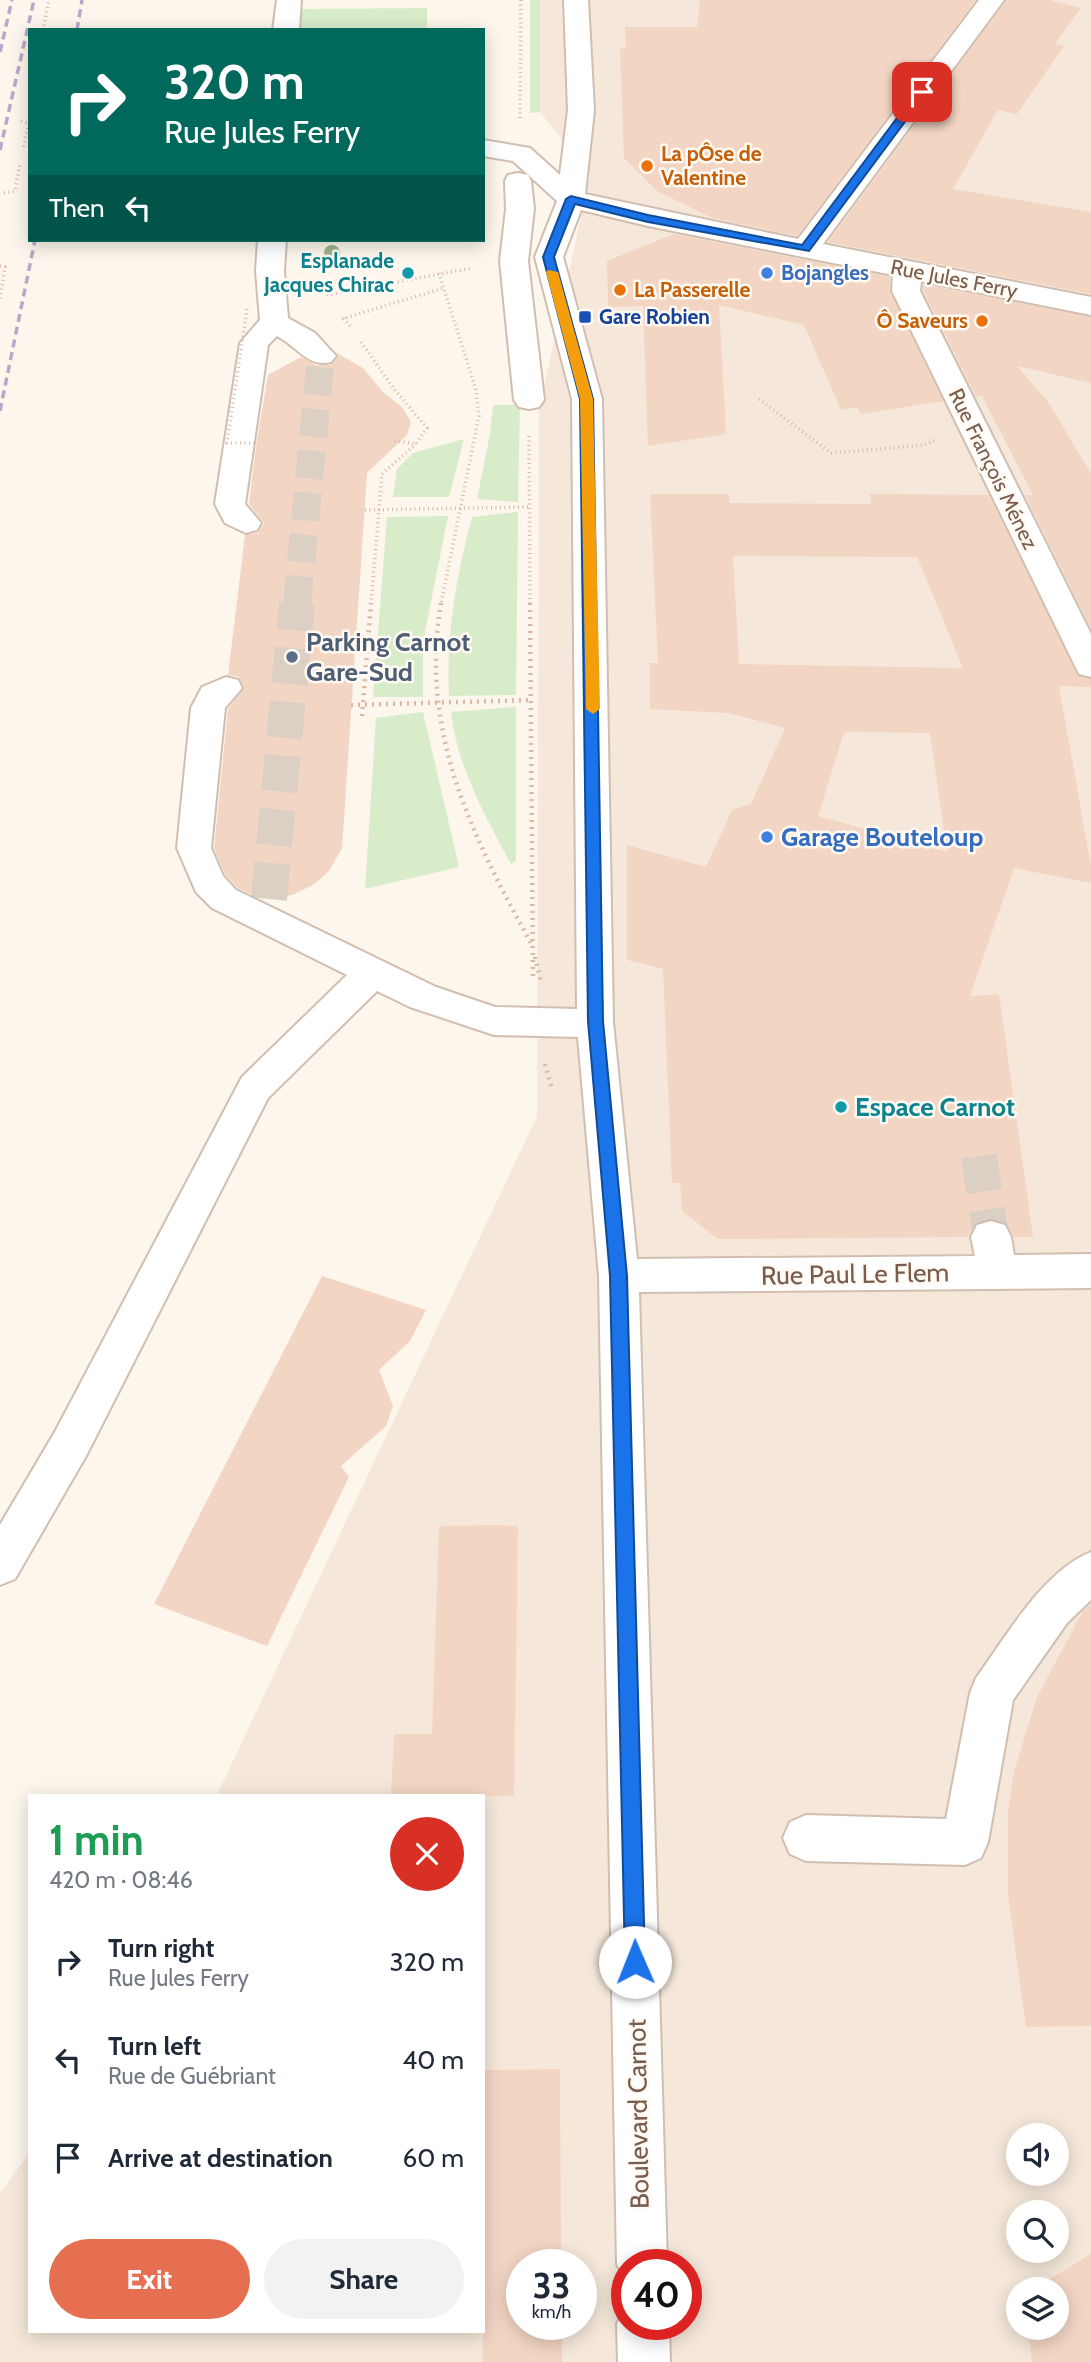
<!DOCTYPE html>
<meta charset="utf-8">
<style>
:root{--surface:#fff;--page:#f2f2f3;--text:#1f2937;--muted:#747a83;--accent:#e76f51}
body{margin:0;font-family:Cabin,sans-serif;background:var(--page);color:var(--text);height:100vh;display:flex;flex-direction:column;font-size:26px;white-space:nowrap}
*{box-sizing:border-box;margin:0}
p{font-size:23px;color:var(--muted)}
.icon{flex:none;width:38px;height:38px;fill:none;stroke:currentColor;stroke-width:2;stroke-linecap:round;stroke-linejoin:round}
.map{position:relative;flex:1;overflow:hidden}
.side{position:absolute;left:28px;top:1794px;width:457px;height:539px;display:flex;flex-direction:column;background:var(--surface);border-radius:0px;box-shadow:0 4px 18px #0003}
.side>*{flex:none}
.hud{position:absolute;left:28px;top:28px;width:457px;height:214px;border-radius:0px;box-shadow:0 4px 18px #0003;background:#00695c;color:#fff;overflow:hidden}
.tools{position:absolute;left:1006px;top:2123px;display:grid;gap:14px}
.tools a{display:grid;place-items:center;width:63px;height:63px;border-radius:50%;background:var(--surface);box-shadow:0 4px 18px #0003;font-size:35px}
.speed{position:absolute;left:506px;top:2249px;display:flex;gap:14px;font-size:35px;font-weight:700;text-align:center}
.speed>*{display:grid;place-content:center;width:91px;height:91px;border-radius:50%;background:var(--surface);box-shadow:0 4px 18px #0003;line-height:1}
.speed small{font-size:18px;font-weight:400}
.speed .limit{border:10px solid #d22;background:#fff;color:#111}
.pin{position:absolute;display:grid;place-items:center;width:60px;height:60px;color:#fff;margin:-30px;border-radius:14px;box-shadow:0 4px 10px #0006}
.me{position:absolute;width:77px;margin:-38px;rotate:359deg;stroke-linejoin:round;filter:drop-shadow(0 0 5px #0008)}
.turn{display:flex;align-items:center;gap:24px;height:147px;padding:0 21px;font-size:32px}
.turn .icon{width:91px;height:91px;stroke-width:2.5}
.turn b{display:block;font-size:49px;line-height:60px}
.then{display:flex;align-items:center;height:66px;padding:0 21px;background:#0003;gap:14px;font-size:26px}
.round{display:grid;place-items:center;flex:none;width:74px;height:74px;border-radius:37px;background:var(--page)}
.head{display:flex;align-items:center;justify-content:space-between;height:119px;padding:0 21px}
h1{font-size:42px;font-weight:700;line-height:52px;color:#1e9e55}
.primary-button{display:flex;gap:14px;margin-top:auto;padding:14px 21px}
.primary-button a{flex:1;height:80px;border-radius:42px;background:var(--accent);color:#fff;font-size:28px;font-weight:700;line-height:80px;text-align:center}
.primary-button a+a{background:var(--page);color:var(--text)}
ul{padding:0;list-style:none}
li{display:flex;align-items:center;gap:21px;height:98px;padding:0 21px}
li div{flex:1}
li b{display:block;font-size:26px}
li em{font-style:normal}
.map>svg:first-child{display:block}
.residential{fill:#f5e8da;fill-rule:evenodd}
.green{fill:#d8ecc9}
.building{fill:#f3d5c3;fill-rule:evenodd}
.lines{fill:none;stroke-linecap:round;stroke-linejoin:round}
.minor-tunnel-far1{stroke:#dcd0c4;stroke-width:28;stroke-dasharray:28 14;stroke-linecap:butt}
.minor-tunnel{stroke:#dcd0c4;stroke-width:36;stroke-dasharray:36 18;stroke-linecap:butt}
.minor-casing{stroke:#d1beb0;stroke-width:4}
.path-far1{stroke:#d9b8a5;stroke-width:3.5;stroke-dasharray:1 3.5;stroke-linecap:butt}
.path{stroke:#d9b8a5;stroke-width:4.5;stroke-dasharray:2 5;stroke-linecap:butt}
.minor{fill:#fff;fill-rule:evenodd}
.rail{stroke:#b9a8c9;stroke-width:3.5;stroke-dasharray:8 5;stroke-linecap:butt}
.path-bridge{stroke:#d9b8a5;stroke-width:3.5;stroke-dasharray:1 3.5;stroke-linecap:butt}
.tree{fill:#a0b28e}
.route{fill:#1a73e8;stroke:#114b97;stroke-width:2}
.slow{fill:#f59e0b}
.food-dot{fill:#e8710a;stroke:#fffaf3;stroke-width:2.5}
.culture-dot{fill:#0f9aa8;stroke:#fffaf3;stroke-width:2.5}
.shop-dot{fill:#3f7fe0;stroke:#fffaf3;stroke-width:2.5}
.transit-dot{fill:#1a4fb4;stroke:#fffaf3;stroke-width:2.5}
.service-dot{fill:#5c6f8a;stroke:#fffaf3;stroke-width:2.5}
.labels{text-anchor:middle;stroke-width:5;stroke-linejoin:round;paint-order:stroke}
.far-food-label{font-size:21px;font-weight:bold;fill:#c56008;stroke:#fffaf3;text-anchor:start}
.far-culture-label{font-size:21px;font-weight:bold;fill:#0d838f;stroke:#fffaf3;text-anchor:end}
.far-shop-label{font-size:21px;font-weight:bold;fill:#366cbe;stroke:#fffaf3;text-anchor:start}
.far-street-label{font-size:21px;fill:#7a5c4d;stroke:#fffaf3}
.far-transit-label{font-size:21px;font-weight:bold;fill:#164399;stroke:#fffaf3;text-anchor:start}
.service-label{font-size:26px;font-weight:bold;fill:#4e5e75;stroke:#fffaf3;text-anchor:start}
.shop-label{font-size:26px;font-weight:bold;fill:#366cbe;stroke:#fffaf3;text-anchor:start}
.culture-label{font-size:26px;font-weight:bold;fill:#0d838f;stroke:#fffaf3;text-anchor:start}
.street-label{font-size:26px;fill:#7a5c4d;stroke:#fffaf3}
</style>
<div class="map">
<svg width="1091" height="2362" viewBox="0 0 1091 2362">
<rect width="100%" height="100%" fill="#fdf6ec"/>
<!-- residential -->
<path class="residential" d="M540,0h551v2362h-1091v-169l30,-41v179h453v-535l-266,-1 320,-679 2,-706 51,-235 -50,-63zM1018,2135h39v39h-39zM1018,2212h39v38h-39zM522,2264h59v60h-59zM626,2264h60v60h-60zM1018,2289h39v39h-39z"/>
<!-- green -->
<path class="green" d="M530,0h10v112l-10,1z
M427,8v22h-131l2,-21z
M493,405h27l-2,97 -41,-3 13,-65z
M464,439l-15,58h-56l4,-28 16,-16z
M518,512l-2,183 -67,1c-3,-62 7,-119 23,-179z
M448,516l-25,126v55h-50l14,-180z
M516,707v154l-5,3c-25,-46 -55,-100 -60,-152z
M423,712l36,155 -94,22 11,-171z"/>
<!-- building -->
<path class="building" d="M700,0h276l-179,236 -85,-18 -55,-27 -33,-33 -4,-109 6,-3 -1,-19h72z
M1007,0h43l31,8 -26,36 9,2 -47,68 -19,-4 -45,79 138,23v82l-263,-52z
M674,234l216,43v15l53,109 -82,13 -4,-7 -16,3 -37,-85 -85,-20 7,129 -78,12 -5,-140 -35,1 -1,-46z
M923,284l168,33v66l-74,-17 32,37 42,71v154l-66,-133h8l-51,-99 -6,1 -53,-107z
M335,352l28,16 20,24 19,15 9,15 -4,13 -40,38 -25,375 -13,23 -16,14 -21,10 -33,3 -21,-10 -13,-13 -11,-27 14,-139 16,-22 -5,-10 -11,-2 17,-140 13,-2 6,-10 -15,-19 7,-58 12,-71 33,-18 14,8h16l8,-9z
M650,494h79v9l142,1 -1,-10 119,1 88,180 14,4v8l-32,-1 32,180v17l-77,-15 -44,128 29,-2 34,243h-19l-8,-15 -16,-4 -15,6 -7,13 -250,2 -36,-28 -2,-28h-8l-9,-214 -36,-9v-115l79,22 26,-57 19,-6 34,-76 -57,-15 -78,-4v-46h8zM733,556l184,1 46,111 -224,-4zM844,732l86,1 17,119 -129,-36z
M322,1276l104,34 -16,31 -31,29 14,36 -7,20 -45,40 8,11 -82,169 -113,-42z
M496,1525l22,1 -4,270h-123l3,-62h38l7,-208z
M1091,1604v422l-65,1 -18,-131v-85l6,-40 23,-74 46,-86z
M560,2069l1,195h-39v60h40v38h-79v-292z
M1091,2254v108h-59l-4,-34h29v-39h-15l-2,-4z"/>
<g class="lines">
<!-- minor-tunnel-far1 -->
<path class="minor-tunnel-far1" d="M297,604l24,-248"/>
<!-- minor-tunnel -->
<path class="minor-tunnel" d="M269,899l28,-296
M979,1156l12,81"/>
<!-- minor casing -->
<g class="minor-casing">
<path id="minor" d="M277,0h24l-2,30h-26z
M564,0h24l6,110 -9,84 213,45 181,-239h25l-181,244 268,53v18l-170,-34 -1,10 171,343v43l-12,-3 -4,-8 -183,-375 1,-16 -245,-49 -67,-16 -18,47 39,142 11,623 24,237 338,-3 -4,-19 6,-12 14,-4 14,4 6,12 3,18 77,-1v34l-452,4 28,972h-41v19l-9,-19 -18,-988 -21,-239 -84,-2 -84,-28 -33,-16 -109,107 -182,358 -71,123 -15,6v-60l56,-95 186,-353 105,-102 -135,-67 -16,-16 -19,-44 14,-140 11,-21 24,-10 12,3 4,8 -17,20 -14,140 12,28 13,14 200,97 59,20 82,2 -5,-610 -37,-142 22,-56 -44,-40 -30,-5v-16l47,8 30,27 8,-65z
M518,173l10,2 3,6 3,28 -6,52 16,139 -5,7 -10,2 -10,-2 -5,-7 -14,-139 6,-52 -1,-28 3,-6z
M258,240h28l-2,31 4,47 27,15 21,23 -5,6c-23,6 -33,-15 -54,-26l-9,9 -23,159 16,19 -4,7 -11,3 -21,-10 -10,-19 25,-161 20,-23 -4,-49z
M1091,1552v48l-24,23 -54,77 -25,142 -7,16 -16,7 -159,-4 -16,-7 -7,-16 7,-16 16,-7 140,4 24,-126 6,-15c30,-41 67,-107 115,-126z
M626,2305v19h43l1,38h-52l-1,-38z"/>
</g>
<!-- path-far1 -->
<path class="path-far1" d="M43,30l6,-30
M520,118l1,-118
M21,121l8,2 -6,26
M4,193l11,-2 5,-27
M0,266l5,1 -5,32
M439,273l37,117 3,26 -38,188
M327,295l146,-27
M344,318l6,8
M342,319l102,-31
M361,342l33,47 33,39 -11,16 -24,-4
M759,399l72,54 93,-8 11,-5
M529,436l1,168
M365,510l164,-3
M371,604l11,-130 34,-30"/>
<!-- path -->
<path class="path" d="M441,603c-22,128 31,233 91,342
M530,603l3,377
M351,705l180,-5
M362,716l9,-113
M535,957l6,25
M545,1064l7,25"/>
<!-- minor -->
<use href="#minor" class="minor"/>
<!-- rail -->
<path class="rail" d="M77,30l5,-30
M0,52l12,-52
M0,150l34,-150
M0,411l35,-171"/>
<!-- path-bridge -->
<path class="path-bridge" d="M247,309l-20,134h29"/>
</g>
<!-- trees -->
<circle class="tree" cx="332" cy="253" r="8"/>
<!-- route -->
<path class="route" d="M922,89l5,3 -118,159 -161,-29 -73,-18 -21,53 39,142 10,622 24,255 18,686 -3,7 -7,3 -7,-3 -3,-7 -15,-686 -22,-255 -8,-622 -37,-142 23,-58 5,-3 77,19 154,30 116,-155z"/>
<!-- slow -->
<path class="slow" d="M548,270l10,2 35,127 7,310 -7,5 -7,-5 -6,-310 -34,-127z"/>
<!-- markers -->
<g class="food-dot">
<circle cx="647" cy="166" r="7"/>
<circle cx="620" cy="290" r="7"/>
<circle cx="982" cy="321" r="7"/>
</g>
<g class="culture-dot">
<circle cx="408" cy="273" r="7"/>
<circle cx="841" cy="1107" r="7"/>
</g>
<g class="shop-dot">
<circle cx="767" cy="273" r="7"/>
<circle cx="767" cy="837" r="7"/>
</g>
<rect class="transit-dot" x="578" y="310" width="14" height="14" rx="3.5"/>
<circle class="service-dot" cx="292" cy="657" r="7"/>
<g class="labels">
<!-- far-food labels -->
<g class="far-food-label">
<text x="661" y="161">La pÔse de<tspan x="661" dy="24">Valentine</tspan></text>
<text x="634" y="297">La Passerelle</text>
<text x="968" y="328" text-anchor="end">Ô Saveurs</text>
</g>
<!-- far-culture labels -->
<g class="far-culture-label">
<text x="394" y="268">Esplanade<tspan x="394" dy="24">Jacques Chirac</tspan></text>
</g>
<!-- far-shop labels -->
<g class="far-shop-label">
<text x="781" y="280">Bojangles</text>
</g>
<!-- far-street labels -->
<g class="far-street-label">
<text transform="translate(954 279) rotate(11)" y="7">Rue Jules Ferry</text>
<text transform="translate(993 469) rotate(64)" y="7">Rue François Ménez</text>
</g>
<!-- far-transit labels -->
<g class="far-transit-label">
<text x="599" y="324">Gare Robien</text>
</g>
<!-- service labels -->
<g class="service-label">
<text x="306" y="651">Parking Carnot<tspan x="306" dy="30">Gare-Sud</tspan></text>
</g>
<!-- shop labels -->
<g class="shop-label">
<text x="781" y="846">Garage Bouteloup</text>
</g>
<!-- culture labels -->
<g class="culture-label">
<text x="855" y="1116">Espace Carnot</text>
</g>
<!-- street labels -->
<g class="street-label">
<text transform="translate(855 1274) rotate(-1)" y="9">Rue Paul Le Flem</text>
<text transform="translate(638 2114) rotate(-91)" y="9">Boulevard Carnot</text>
</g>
</g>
</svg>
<div class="tools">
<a><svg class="icon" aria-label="sound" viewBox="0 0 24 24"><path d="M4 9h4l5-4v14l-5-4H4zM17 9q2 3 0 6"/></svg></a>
<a><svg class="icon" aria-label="search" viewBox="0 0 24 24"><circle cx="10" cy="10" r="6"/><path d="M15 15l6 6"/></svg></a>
<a><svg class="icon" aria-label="layers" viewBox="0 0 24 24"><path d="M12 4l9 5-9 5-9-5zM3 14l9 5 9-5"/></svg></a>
</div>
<div class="speed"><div>33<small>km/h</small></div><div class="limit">40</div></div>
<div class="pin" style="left:922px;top:92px;background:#d93025"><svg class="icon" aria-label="arrive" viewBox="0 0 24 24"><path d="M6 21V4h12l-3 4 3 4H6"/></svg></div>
<svg class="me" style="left:635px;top:1962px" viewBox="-20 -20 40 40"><circle r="19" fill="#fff"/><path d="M0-13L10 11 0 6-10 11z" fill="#1a73e8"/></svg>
<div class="hud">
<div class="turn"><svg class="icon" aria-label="right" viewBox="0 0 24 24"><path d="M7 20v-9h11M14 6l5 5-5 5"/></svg><div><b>320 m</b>Rue Jules Ferry</div></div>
<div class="then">Then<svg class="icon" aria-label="left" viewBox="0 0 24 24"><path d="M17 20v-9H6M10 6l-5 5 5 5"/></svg></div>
</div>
<section class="side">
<div class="head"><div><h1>1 min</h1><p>420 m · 08:46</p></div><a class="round" style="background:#d93025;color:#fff"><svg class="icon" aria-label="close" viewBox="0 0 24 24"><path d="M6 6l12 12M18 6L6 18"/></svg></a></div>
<ul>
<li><svg class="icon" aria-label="right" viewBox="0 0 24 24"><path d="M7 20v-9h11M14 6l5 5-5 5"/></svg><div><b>Turn right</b><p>Rue Jules Ferry</p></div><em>320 m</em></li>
<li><svg class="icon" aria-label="left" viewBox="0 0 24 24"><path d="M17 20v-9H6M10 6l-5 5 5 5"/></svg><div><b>Turn left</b><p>Rue de Guébriant</p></div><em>40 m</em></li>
<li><svg class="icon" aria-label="arrive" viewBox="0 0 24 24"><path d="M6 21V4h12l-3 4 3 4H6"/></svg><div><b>Arrive at destination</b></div><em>60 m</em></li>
</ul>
<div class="primary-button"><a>Exit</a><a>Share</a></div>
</section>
</div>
